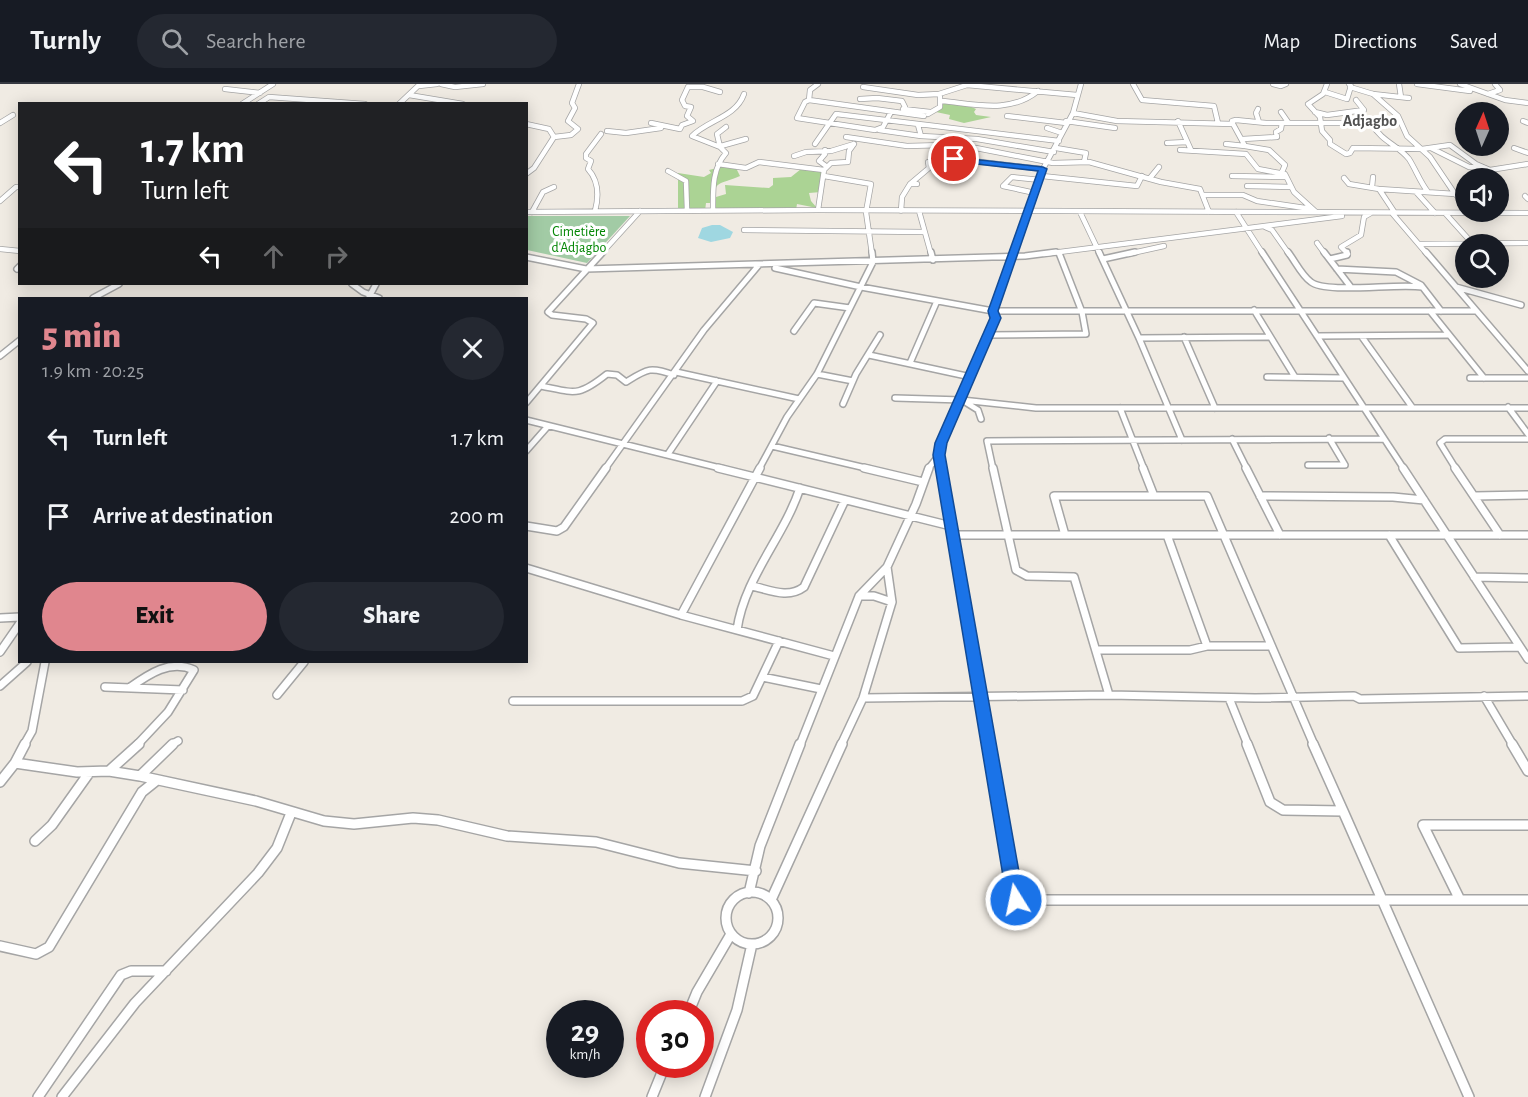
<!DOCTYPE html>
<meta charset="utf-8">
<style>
:root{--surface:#171b24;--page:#242831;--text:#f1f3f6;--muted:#9ea1a6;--line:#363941;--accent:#e0868e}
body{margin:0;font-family:"Alegreya Sans",sans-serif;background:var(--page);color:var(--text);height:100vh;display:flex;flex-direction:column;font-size:22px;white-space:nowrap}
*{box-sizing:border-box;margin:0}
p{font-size:20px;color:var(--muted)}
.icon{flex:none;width:33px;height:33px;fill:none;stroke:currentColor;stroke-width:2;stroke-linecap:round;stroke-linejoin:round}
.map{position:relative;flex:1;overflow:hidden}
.side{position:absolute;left:18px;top:213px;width:510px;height:366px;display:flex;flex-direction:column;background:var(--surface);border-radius:0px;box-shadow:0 3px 15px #0003}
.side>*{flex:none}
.banner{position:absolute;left:18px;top:18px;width:510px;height:183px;border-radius:0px;box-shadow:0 3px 15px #0003;background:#202124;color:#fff;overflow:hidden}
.needle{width:39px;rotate:3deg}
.buttons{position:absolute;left:1455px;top:18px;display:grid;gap:12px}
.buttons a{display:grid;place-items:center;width:54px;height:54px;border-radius:50%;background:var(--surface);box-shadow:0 3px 15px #0003;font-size:30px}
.speed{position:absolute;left:546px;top:916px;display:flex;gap:12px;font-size:30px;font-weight:700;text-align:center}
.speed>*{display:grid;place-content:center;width:78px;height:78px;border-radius:50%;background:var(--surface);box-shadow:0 3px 15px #0003;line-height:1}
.speed small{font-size:15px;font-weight:400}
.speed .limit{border:9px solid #d22;background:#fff;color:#111}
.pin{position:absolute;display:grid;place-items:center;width:51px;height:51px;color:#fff;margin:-26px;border:3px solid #fff;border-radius:50%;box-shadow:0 2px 6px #0007}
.me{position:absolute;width:66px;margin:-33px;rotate:350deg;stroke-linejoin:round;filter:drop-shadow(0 0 4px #0008)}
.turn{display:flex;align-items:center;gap:21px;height:126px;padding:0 24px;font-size:27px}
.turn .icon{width:78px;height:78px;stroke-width:2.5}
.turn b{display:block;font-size:42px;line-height:51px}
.lanes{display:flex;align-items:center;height:57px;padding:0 24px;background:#0003;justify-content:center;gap:30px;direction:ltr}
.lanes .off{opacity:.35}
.round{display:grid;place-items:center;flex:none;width:63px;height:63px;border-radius:32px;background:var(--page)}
.headline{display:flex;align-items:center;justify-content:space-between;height:102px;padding:0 24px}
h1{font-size:36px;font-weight:800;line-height:45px;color:var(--accent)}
.cta{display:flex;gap:12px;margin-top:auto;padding:12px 24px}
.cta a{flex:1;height:69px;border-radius:36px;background:var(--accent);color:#111;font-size:24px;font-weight:800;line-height:69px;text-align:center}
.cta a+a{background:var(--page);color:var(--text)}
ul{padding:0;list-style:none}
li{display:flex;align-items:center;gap:18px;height:78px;padding:0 24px}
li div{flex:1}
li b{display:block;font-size:22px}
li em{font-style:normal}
header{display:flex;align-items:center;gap:36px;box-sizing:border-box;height:84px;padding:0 30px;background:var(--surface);border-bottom:2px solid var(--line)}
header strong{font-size:28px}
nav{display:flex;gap:33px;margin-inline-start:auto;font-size:21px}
.search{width:420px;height:54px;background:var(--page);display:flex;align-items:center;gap:15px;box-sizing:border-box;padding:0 21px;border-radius:33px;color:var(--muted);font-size:22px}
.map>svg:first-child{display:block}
.forest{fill:#abd394}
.cemetery{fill:#a2cba5}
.water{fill:#9fd7e1}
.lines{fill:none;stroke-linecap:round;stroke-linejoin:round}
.minor-far3-casing{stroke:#a5a5a5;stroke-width:6}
.minor-far2-casing{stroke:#a5a5a5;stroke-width:8}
.minor-far1-casing{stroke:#a5a5a5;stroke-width:10}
.minor-casing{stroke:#a5a5a5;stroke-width:12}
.minor-far3{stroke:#fff;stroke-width:4.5}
.minor-far2{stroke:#fff;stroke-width:5}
.minor-far1{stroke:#fff;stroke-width:7}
.minor{stroke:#fff;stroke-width:9}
.route{fill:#1a73e8;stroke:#114b97;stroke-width:1.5}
.labels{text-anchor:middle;stroke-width:6;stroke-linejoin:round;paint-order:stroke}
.far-park-label{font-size:14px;fill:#028603;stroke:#fff}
.far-quarter-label{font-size:16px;font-weight:bold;fill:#515151;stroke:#fff}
</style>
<header>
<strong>Turnly</strong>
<div class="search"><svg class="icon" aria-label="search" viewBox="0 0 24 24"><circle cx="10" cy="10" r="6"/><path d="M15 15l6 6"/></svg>Search here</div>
<nav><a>Map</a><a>Directions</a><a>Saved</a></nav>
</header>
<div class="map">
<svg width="1528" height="1013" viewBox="0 0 1528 1013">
<rect width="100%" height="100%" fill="#f0ebe3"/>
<!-- forest -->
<path class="forest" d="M943,18l19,1 14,6 -2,3 2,3 15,2 -27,6 -15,-4 1,-4 -14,-3 5,-3z
M725,82l11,2 4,8c-20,9 -26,3 -27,27h-7l-1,8h-27v-38l26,4 7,-4 -2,-3z
M801,85l22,3 -2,20 -12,1 2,8 6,7 -20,-4 -1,6h-80v-13l10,-3 -1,-9 44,3 4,-3v-7l18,-1z"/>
<!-- cemetery -->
<path class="cemetery" d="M527,132h103l-43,47 -60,-13z"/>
<!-- water -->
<path class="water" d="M712,141h8l13,7 -3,6 -19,4 -13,-4 4,-10z"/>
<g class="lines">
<!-- minor-far3 casing -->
<g class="minor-far3-casing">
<path id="minor-far3" d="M441,0l14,3 28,-3
M818,0l-8,6 -1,10 -4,2 -8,16 78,12 8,-3 8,-15
M1133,0l9,16 72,6 4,17
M1273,0l8,2 5,-2
M1327,0l-4,10 -15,10 12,13 2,14 8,9v4l16,10 4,-1 3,-5 69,1 28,-4 26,19 14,6 38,-6
M1399,0l2,13
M1417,0l53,7
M1460,0l45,16 23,3
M419,2l18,-2
M688,3h15l17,5
M863,3l55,8 21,-1 28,-9 110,10
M1350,3l23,7 36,4
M225,5l35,4
M1325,8l22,7 4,-13 -2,-2
M1373,10l25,22 9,20 23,21 25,37
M1488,10l12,-4 -5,-6
M409,11l54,9
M860,15l17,-1 25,3 3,6 -2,2 27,3
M809,16l115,16
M942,17c33,3 68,13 96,-10
M242,20l31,-20
M258,20l11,-7 96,7
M399,20l21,-20
M1258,25l-2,4 3,9
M1281,28l7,10
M1315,28l12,3 37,-5 -8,-10
M1073,29l44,8 116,3 12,22 24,4 16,15 -3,7
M928,30l12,-7v-10
M1007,32l59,7
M1066,37l49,7
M1178,37l13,29
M1523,37l5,2
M0,39l13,-8
M651,39l29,6 2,-4 11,-4 -6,-5 4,-9 -6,-1 -3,-6 6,-13
M526,40l23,5 5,8
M1233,40l-1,-3 4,-1 30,3h105c11,19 27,22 38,36 7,11 11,23 19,33
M918,41l3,11 56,3 77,13
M1047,44l15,5
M879,46l42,6
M607,47l19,2 35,-5
M846,53l61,9 38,-1 31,3 77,15 36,-1 72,20 39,7 9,23
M1243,55l34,-2 -1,-5 5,-3 1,-6
M1167,59l20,-1
M815,60l21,-30 223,27
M1226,60l19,2
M721,62l25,-7
M720,63l-3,-13 9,-7
M1056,64l30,5 -2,9
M1431,64l38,19 12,1
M1514,64l14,5
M825,66v4l-6,7 7,5
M1180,66l66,4 12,15 27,5 9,18 22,20
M794,72l12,-4 25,-1 23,-7
M718,80l28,4 13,-6 65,8 -6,40
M824,86l7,-7 17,-1 1,-11 5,-7
M668,87l18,10 1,29
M526,90l8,-6 20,-31 17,-2 7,-6 -10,-8 7,-13 -3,-5 7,-19
M824,92l47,8 -5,28 6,42
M1042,92l95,10 5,-10
M1232,92l54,1
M1150,94l9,-11
M1344,94l5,6 30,5
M910,100l19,-16 -1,-6 36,-2 79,9
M1247,102l44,1
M1372,103l1,-10
M1416,108l19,21
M1035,109l-32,-7 9,-9 28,3
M1203,111h40l14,6 55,8
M1525,112l3,3
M0,117l16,-14h4
M713,126c0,-21 -1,-41 13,-57l-6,-6 -28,-11c16,-16 44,-19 52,-42
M595,127c4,-15 4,-30 -7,-42l3,-8 -5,-3v-4l15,-20
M901,127l1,-14 8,-13h7
M919,127l12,43
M526,128l292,-2 710,3
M532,128l11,-20 11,-5
M1080,128l20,42
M1236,128l27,42
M1392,129l35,41
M1395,129l-16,-24 76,5 11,10
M1445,129l27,30
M1265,143l7,3 17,24
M744,146l179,2
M1317,159l8,11
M1419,160l109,-1
M0,165l20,2
M601,170l39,-43
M1013,170l30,-85 30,-56 8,-29
M1044,170l298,-38
M1128,170l36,-8
M1348,170l-7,-7 20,-12 3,-18 7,-4"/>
</g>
<!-- minor-far2 casing -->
<g class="minor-far2-casing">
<path id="minor-far2" d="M931,168l2,8
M1099,168l40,86 43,102
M1262,168l142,217
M1288,168c7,9 14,24 23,30 15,12 87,1 111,5
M1324,168l26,34
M1426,168l102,119
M526,173l60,12 439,-13 31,-4
M1103,175l32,-7
M1330,175l17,-4v-3
M775,184l86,19 132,24h483
M17,185l3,-3
M1337,185l59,3 25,13 20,26
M352,200l11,8 16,6
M1456,203l65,18
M369,213l7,-13
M93,214l26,-14
M1254,226l41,67
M1430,227l54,67
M794,247l20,-28 36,5
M987,251l99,-1 -4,-22 -23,-59
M1317,252l131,-1
M1184,253l31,71
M1362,253l50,70
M1139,254l130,-1
M869,271l102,22
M0,272l20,-16
M910,279l27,-62
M676,288l123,27
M817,290l36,7
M1267,293l77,1
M1470,294h58
M541,302c35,7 37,11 66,-12l10,1 9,7c21,-13 24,-16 48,-7
M895,314l67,2 74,8h492
M962,316l16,10 3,9
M526,319l67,-80 -7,-4 -34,-4 -4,-3 55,-60
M843,320l13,-30 24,-39
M1508,323l20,27
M1120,324l24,61
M526,336l198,49
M1232,355l15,30
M772,362l98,23
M526,367l22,-25
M668,370l49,-73
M939,371l3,14
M1308,381h37l-16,-27
M605,385l99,-139 54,-64
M759,385l28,-52 30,-43 56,-112 -1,-10
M928,385l11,-14 2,-12 55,-125 -3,-7 21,-59
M993,385l-6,-28 397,-2
M1456,385l-16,-26 5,-4h83"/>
</g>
<!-- minor-far1 casing -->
<g class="minor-far1-casing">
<path id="minor-far1" d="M718,384l233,58
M864,384l59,14
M941,384l48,277
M993,384l23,102 11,6 47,1 35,118
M1143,384l11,28
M1246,384l34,67
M1403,384l125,191
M1455,384l45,67
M1260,412l133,1 31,3
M1475,412l53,-1
M526,442l31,5 7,-4 42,-59
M952,451h576
M1065,451l-11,-39h153l107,249
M1167,451l40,111
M1389,451l70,113 61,-1
M887,483l5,35
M526,484l155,47 153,41
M1474,493l54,1
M752,502c18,4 36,13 52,1l41,-87
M681,531l79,-147
M0,534l20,-1
M737,546c7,-52 47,-93 63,-142
M1096,566h94l17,-4h63
M0,568l20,-29
M762,593l17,-36
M0,602l27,-24
M105,603l78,3
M129,604c20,-14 41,-29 65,-18l-26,42 -31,33
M277,611l27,-33
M1484,612l29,49
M863,614l246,-3 146,3 99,-2 6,3 168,-3
M1229,614l19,47
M513,617h229l11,-5 9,-19 59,12
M24,661l8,-14 13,-69
M171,661l7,-4
M800,661l59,-149 28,-29 29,-63 13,-36
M841,661l22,-47 29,-96 -18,-6h-15"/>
</g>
<!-- minor casing -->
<g class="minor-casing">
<path id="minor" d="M989,660l27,156h512
M1247,660l23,58 13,8 60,1 126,286
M1313,660l30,67
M1512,660l16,27
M15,679l62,9 32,-1 31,5 116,25 68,20 30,3 59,-6 25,2 69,16 89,6 83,21 77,8
M109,687l30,-27
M140,692l33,-32
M0,698l15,-19 10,-19
M35,757l17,-16 37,-52
M726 834a26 26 0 1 1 52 0a26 26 0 1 1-52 0Z
M749,809l11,-47 40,-102
M771,816l71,-156
M1460,816l-37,-75h105
M0,862l36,8 13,-7 93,-155 15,-12
M688,930l9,-22 34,-58
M38,1013l83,-122 10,-4h35
M62,1013l73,-94 123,-130 19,-25 14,-35
M652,1013l13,-32
M705,1013l32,-87 15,-66"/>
</g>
<!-- minor-far3 -->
<use href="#minor-far3" class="minor-far3"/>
<!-- minor-far2 -->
<use href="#minor-far2" class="minor-far2"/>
<!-- minor-far1 -->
<use href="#minor-far1" class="minor-far1"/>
<!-- minor -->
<use href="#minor" class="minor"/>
</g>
<!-- route -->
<path class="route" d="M954,73l89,10 4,2 -49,142 3,7 -54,125 -2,12 79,445 -2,6 -6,2 -7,-2 -2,-6 -74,-445 2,-12 55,-125 -2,-7 50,-140 -87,-10 -1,-2z"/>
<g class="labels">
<!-- far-park labels -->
<g class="far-park-label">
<text x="579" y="152">Cimetière<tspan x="579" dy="16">d'Adjagbo</tspan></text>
</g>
<!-- far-quarter labels -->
<g class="far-quarter-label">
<text x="1370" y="42">Adjagbo</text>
</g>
</g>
</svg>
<div class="buttons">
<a><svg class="needle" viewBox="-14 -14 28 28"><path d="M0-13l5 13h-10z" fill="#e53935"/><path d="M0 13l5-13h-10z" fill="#9ea1a6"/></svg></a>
<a><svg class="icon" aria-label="sound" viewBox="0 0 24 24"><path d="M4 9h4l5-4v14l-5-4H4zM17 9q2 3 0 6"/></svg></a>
<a><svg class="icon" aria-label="search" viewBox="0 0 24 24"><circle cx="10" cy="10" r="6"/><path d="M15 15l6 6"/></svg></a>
</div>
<div class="speed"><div>29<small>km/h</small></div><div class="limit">30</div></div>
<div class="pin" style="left:954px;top:75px;background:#d93025"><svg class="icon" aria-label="arrive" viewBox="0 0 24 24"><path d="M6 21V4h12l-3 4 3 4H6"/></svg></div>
<svg class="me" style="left:1016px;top:816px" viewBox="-20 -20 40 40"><circle r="17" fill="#1a73e8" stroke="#fff" stroke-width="3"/><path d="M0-11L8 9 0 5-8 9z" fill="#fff"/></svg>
<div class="banner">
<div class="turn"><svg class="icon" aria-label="left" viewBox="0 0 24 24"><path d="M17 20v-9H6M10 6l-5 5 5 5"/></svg><div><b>1.7 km</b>Turn left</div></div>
<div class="lanes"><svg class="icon" aria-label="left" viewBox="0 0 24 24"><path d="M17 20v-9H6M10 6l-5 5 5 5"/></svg><svg class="icon off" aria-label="ahead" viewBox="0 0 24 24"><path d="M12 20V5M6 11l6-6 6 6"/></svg><svg class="icon off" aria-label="right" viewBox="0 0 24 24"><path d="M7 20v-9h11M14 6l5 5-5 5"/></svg></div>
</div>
<section class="side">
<div class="headline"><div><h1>5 min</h1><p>1.9 km · 20:25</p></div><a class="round"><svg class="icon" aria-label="close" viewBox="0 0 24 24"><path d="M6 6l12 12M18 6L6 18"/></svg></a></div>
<ul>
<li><svg class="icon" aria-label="left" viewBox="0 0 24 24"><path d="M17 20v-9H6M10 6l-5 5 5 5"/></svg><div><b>Turn left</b></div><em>1.7 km</em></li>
<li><svg class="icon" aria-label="arrive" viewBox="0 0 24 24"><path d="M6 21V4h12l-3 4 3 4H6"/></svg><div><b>Arrive at destination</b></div><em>200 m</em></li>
</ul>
<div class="cta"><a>Exit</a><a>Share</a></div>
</section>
</div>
